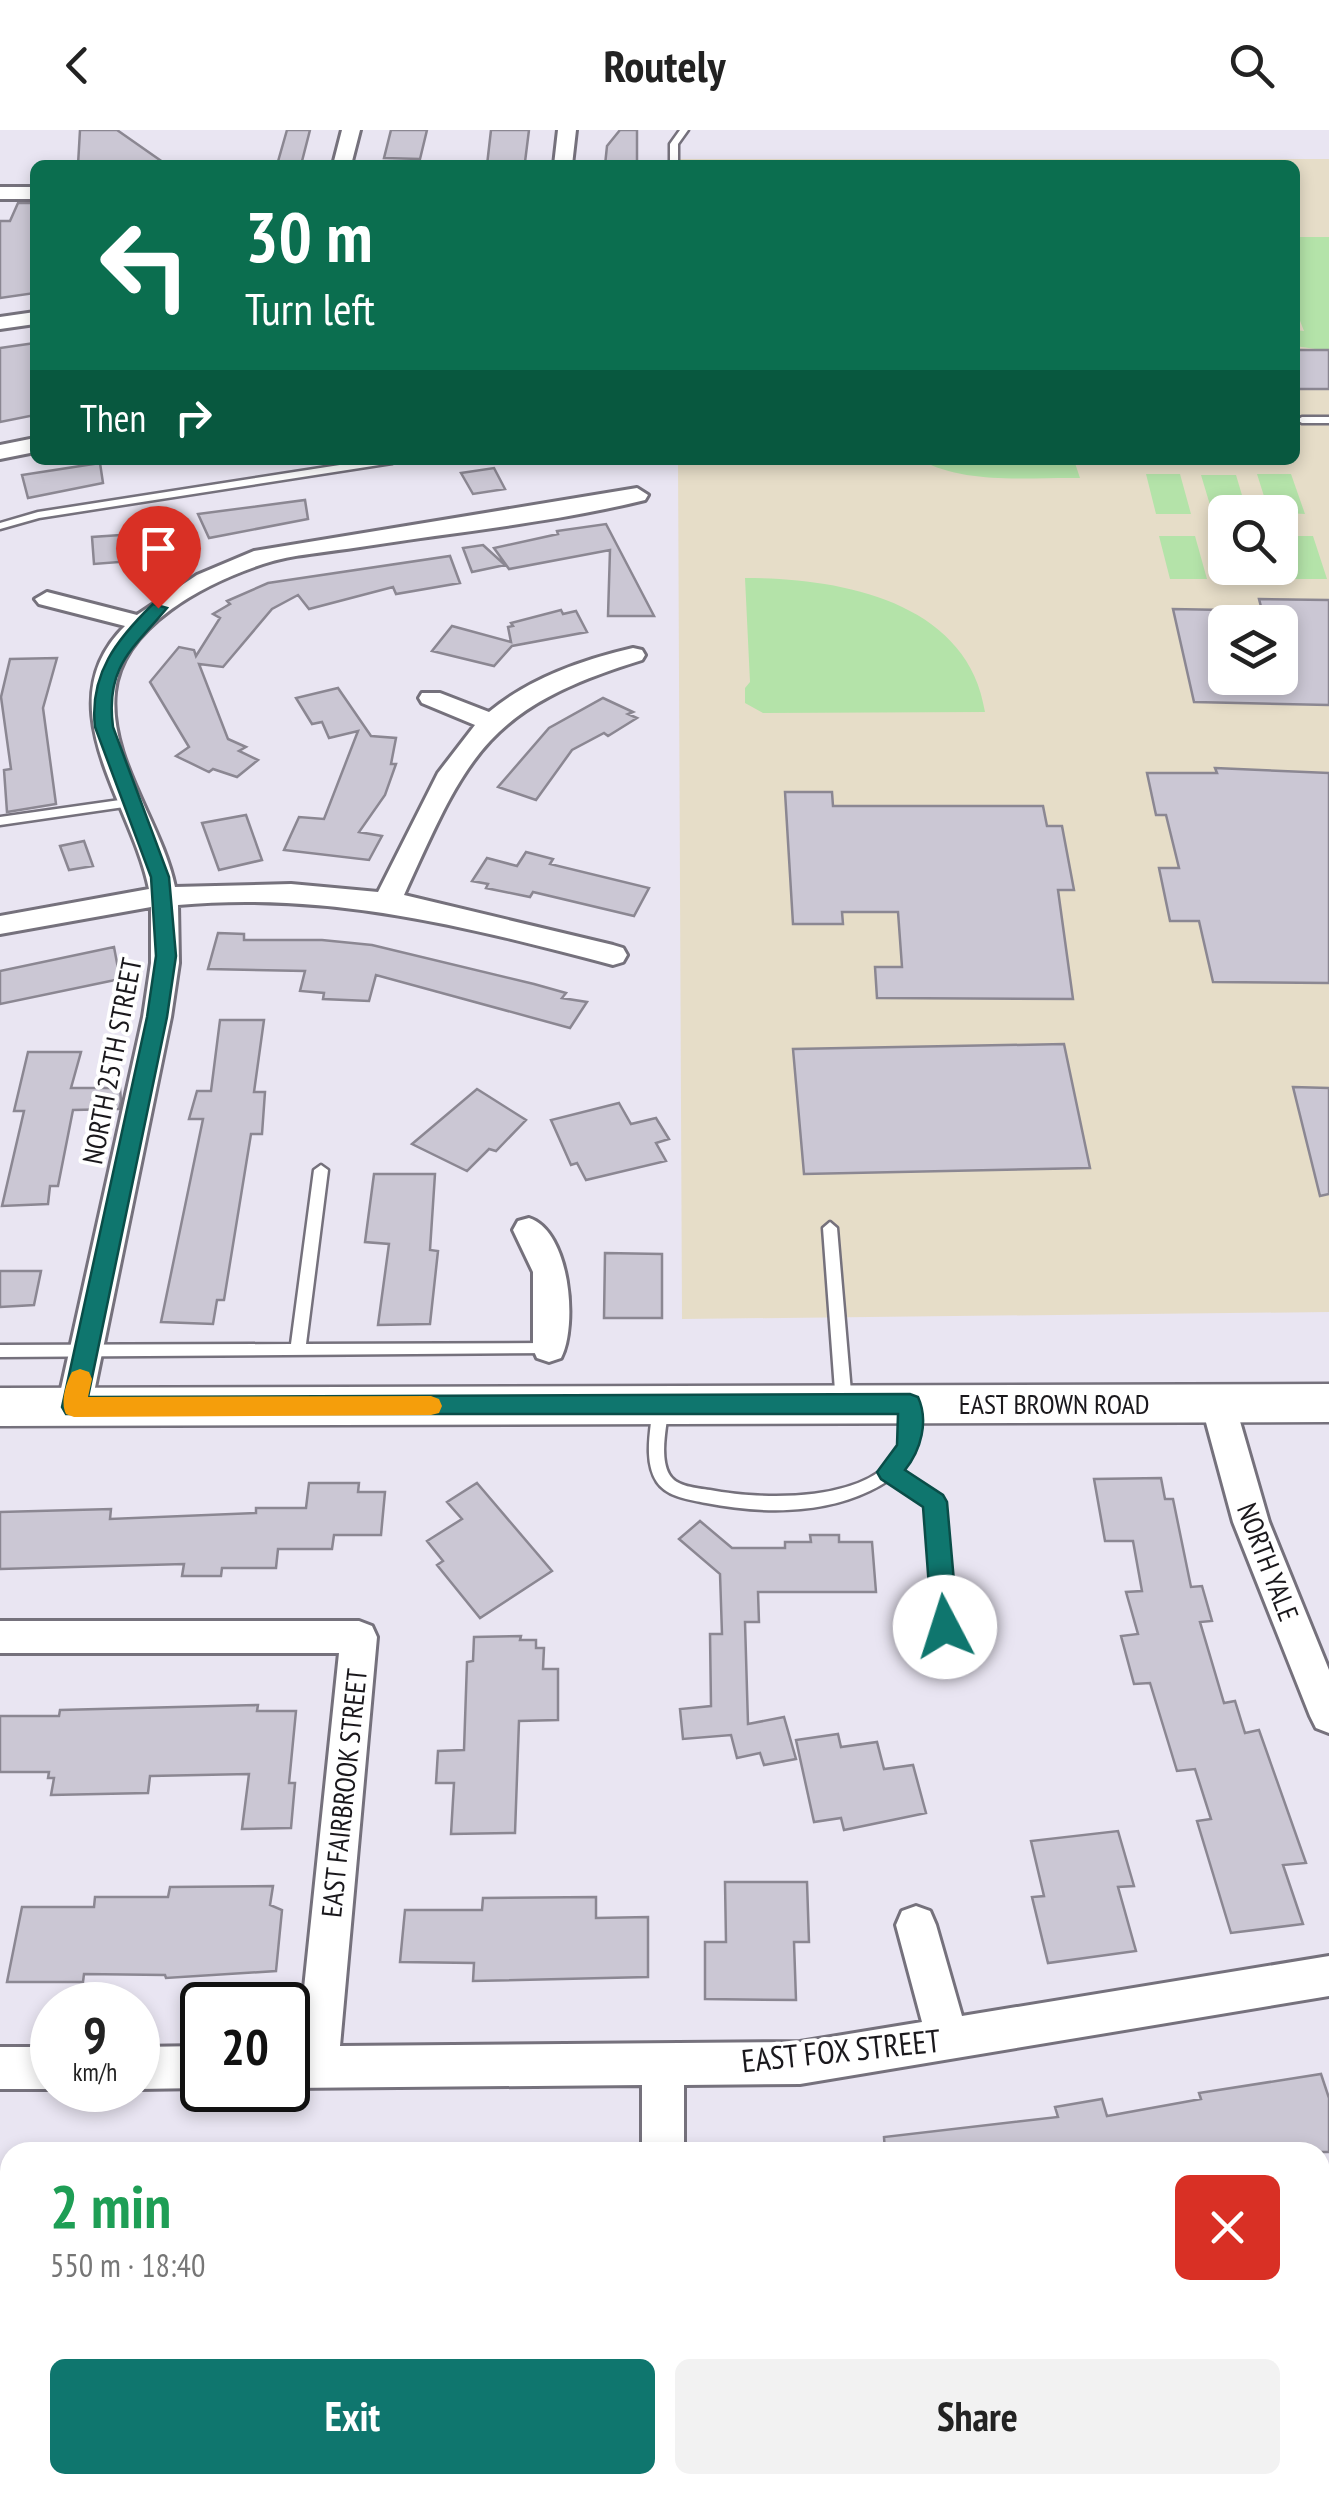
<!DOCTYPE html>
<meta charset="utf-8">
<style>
:root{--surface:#fff;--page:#f2f2f2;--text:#222;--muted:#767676;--accent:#0f766e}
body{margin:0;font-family:"PT Sans Narrow",sans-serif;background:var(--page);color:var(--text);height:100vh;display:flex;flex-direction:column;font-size:38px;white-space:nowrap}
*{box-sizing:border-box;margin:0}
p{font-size:32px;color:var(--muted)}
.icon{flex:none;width:55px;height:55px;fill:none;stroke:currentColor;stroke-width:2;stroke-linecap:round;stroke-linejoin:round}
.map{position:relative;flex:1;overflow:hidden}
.drawer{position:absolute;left:0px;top:2012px;width:1330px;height:352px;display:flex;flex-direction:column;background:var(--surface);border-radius:30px 30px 0 0;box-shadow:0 5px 15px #0003}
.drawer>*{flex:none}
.hud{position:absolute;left:30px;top:30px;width:1270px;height:305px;border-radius:15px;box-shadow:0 5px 15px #0003;background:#0b6e4f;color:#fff;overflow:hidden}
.buttons{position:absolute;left:1208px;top:365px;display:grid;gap:20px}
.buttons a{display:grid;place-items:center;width:90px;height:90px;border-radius:15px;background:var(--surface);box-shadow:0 5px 15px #0003;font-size:50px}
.speed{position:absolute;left:30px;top:1852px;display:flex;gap:20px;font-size:50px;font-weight:700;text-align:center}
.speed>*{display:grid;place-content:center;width:130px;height:130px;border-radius:50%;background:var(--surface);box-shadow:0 5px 15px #0003;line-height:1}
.speed small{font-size:25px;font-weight:400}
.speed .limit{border:5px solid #111;border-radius:15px;background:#fff;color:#111}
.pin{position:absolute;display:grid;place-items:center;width:85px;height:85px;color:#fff;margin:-102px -42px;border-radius:50% 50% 50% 0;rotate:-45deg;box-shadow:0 0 10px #0007}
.pin .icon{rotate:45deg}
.me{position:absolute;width:110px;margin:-55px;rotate:355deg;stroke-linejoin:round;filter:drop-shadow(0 0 8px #0008)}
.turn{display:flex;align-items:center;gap:35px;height:210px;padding:0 50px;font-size:45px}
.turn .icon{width:130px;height:130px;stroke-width:2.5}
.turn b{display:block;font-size:70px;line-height:85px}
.then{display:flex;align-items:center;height:95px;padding:0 50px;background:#0003;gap:20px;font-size:38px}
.round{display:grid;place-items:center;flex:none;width:105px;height:105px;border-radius:15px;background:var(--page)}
.head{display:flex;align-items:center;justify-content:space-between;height:170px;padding:0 50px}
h1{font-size:60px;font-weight:800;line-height:75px;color:#1e9e55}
.primary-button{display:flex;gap:20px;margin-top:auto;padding:20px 50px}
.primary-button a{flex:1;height:115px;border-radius:15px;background:var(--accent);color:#fff;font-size:40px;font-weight:800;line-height:115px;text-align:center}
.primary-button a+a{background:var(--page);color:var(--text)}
header{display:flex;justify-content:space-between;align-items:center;height:130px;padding:0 50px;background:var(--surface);font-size:45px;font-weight:800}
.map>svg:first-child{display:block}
.education{fill:#e6ddc8;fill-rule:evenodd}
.green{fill:#b4e3a9}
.building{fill:#cbc7d4;stroke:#8b8792;stroke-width:2.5}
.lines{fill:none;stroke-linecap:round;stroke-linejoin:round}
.lane-casing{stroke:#75717c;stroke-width:5}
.street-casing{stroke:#75717c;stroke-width:6}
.secondary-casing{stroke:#75717c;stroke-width:5}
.lane{fill:#fff;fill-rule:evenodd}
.street{fill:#fff;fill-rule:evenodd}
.secondary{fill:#fff;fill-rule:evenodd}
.route{fill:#0f766e;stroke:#0a4d48;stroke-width:2.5}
.slow{fill:#f59e0b}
.labels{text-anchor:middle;stroke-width:8;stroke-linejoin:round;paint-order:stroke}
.street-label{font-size:28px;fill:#1a181c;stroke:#fff}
.near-street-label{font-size:32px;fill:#1a181c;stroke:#fff}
</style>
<header><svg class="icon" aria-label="back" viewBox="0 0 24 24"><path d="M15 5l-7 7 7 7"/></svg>Routely<svg class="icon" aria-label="search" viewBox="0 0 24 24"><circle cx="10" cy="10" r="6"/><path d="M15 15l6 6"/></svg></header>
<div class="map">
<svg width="1329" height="2364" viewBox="0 0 1329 2364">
<rect width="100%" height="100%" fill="#e9e5f2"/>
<!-- education -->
<path class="education" d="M677,29h652v1153l-647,7 -4,-859h617v-295h-618zM1225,382h55v56h-55zM1225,492h55v56h-55z"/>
<!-- green -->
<path class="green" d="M1295,107h34v114l-34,-5v-16l9,1 -9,-23z
M921,330h153l6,18c-50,-1 -115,7 -159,-18z
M1146,344h34l11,40h-35z
M1257,344h34l14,40 -36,-2z
M1201,345h35l11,37 -34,3z
M1159,406h36l12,43h-37z
M1280,406h33l14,43h-36z
M745,448c95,0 223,23 240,134l-222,1 -18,-10v-15l5,-6z"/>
<!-- building -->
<path class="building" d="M80,0h37l50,35h-89z
M287,0h23l-9,35h-24z
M391,0h36l-7,29 -36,-1z
M491,0h38l-4,32 -38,3z
M620,0h17v35h-32l2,-19z
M18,73h17v90l-35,5v-77h10z
M35,213v72l-35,7v-74z
M1295,220h34v39h-34z
M100,333l3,20 -75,15 -6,-23z
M494,338l11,21 -32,5 -12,-21z
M305,370l3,19 -99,19 -11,-24z
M184,390l12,28 -51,12 -51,4 -2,-27 59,-4 -4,-6z
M606,394l48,92h-46l2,-66 -101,19 -15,-21 64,-14 -1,-3z
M483,415l22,20 -33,7 -9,-24z
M450,426l10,27 -64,11 -3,-7 -84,22 -11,-14 -26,14 -49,58 -24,-3 29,75 18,8 -7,4 19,9 -21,17 -24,-8 -4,3 -33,-16 13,-9 -39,-65 29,-35 15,3 2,6 24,-38 -7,-4 17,-10 -3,-3 41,-18z
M1259,469l70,1v105l-135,-3 -21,-93 52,1v68h55v-56h-15z
M561,480l2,4 13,-3 11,21 -75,14 -18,20 -62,-15 20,-25 59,16 -3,-15 5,-1 -2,-3z
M57,528l-14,50 13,96 -49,8 -3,-42 7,-1 -10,-72 9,-38z
M338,558l33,48 25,2 -5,26h5l-11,31 -26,37 23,4 -13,24 -85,-10 15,-33 25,2 34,-88 -29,7 -7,-16 -10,2 -16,-26z
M603,568l30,14 -5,2 9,4 -29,18 -4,-3 -32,17 -36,50 -38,-13 51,-59z
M1215,638l114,5v210l-116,-1 -14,-61h-29l-11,-53h20l-13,-53h-10l-9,-42h70z
M785,662h47l1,14h210l4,20h15l12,64h-16l15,109 -196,-1 -2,-31h27l-4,-55h-56l1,12h-50z
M246,685l16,45 -43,10 -17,-47z
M84,711l9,25 -24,4 -9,-24z
M526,722l27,7 -3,5 99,24 -15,28 -101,-24 -3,5 -44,-9 2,-4 -16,-3 15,-23 30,8z
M218,803l26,1v6h78l50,5 162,39 32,9 -4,5 25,4 -17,26 -194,-53 -7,26 -46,-2 1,-6 -24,-2 5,-20 -97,-2z
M114,817l6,32 -120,25v-33z
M220,890h44l-10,72h11l-3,42h-11l-27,166h-7l-4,24 -52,-2 42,-203h-14l8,-28h14z
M1064,914l26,124 -286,6 -11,-125z
M28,922h53l-10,36h49l1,13 -2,8 -46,1 -15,76h-8l-2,18 -46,2 22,-95h-10z
M1293,957l36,1v106l-9,2z
M477,959l49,31 -30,31 -7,-2 -22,22 -55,-27z
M619,973l12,21 25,-6 13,21 -13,4 10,18 -80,19 -9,-17 -6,2 -20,-45z
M374,1044h61l-5,76 8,1 -8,73 -52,1 11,-81 -24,-2z
M605,1123l57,1v64h-58z
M0,1141h41l-7,34 -34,2z
M1161,1348l4,21h8l18,88 11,-1 10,35 -12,1 24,81 11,-2 10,32 14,-3 47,133 -23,2 20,59 -72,9 -34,-112 14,-2 -16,-50 -18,2 -27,-88 -16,1 -13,-48 17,-2 -12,-42 16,-1 -9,-50h-28l-11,-62z
M309,1353h50l-1,9h27l-4,43h-47l-2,14h-54l-2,19h-54l-1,8h-39l2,-12 -184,5v-57l111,-3 -1,10 146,-6v-5h50z
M477,1353l75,88 -72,47 -43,-53 6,-4 -16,-20 35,-22 -15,-17z
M700,1391l32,27h53v-6h26l-1,-7h29v7h33l4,50h-118l1,30h-14l3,102 36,-7 12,42 -32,6 -4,-12 -23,5 -6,-23 -48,4 -3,-30 31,-3 -1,-72h12l-2,-60 -41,-35z
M521,1506l-1,4h16v8h8l-1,21h15v51l-39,1 -4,112 -64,1 3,-51h-18l2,-32 26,-1 3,-88 6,-1 1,-24z
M258,1575l-1,6h39l-7,72h6l-4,45 -49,1 7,-55 -99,2 -2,17 -97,2 3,-17h-6l1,-6h-49v-56h59l1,-6z
M838,1604l3,13 36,-5 7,27 29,-4 13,48 -82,17 -3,-12 -27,4 -18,-82z
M1118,1701l16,55 -16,1 18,64 -88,12 -16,-66 12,-1 -13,-55z
M725,1752h82l2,60h-15l2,58 -91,-1v-57h21z
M273,1756l-3,19 12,5 -6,61 -110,7 -1,-3 -81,-1 -1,8h-76l15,-75h72l1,-10h73l2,-10z
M596,1767v21l52,-1v60l-175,4 1,-18 -74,-1 5,-52h77l1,-12z
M1321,1944l8,24v54h-444l-1,-15 174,-20 -3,-10 47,-8 5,17 94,-17 -2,-6z"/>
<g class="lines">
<!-- lane casing -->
<g class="lane-casing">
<path id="lane" d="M680,0h8l-10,14v21h-8v-21z
M1329,287v6h-27l-5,-3 5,-3z
M372,330h25l-5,3 -353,55 -39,11v-6l38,-11z
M134,668l4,1v6l-138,20v-8z
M321,1035l7,5 -22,174 243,-1 5,2 3,4 -3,4 -554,4v-12l291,-1 23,-174z
M830,1092l7,6 15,176 -3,4h-10l-3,-4 -13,-176z
M661,1269l5,2 3,4c-2,19 -10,51 0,69 7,13 28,14 41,16 52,10 163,14 191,-43 7,-14 -1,-32 4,-45h10c9,27 3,48 -15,69l40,26 2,5 11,125 -2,5 -6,2 -6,-2 -2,-5 -11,-122 -37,-25c-53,35 -122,35 -183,23 -16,-3 -39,-6 -49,-21 -14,-21 -6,-53 -4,-77l3,-4z"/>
</g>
<!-- street casing -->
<g class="street-casing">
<path id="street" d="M342,0h18l-9,35h-18z
M558,0h18l-4,35h-18z
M0,57h35v12h-35z
M35,182v12l-35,5v-12z
M35,308v14l-35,7v-14z
M637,358l11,7 -3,5c-93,23 -191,32 -285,47 -31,5 -67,7 -97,17 -57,19 -141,61 -148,128 -7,67 47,131 60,195l116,-3 87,8 60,-119 37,-48 -53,-22 -3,-5 3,-5h18l49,19c41,-34 93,-52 144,-64l9,2 3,5 -3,5c-156,48 -174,94 -238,235l209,50 10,3 4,7 -4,7 -10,3c-144,-38 -284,-74 -435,-60l1,58 -8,54 -80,390 -5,10 -12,4 -12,-4 -5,-10 86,-390 8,-54v-56l-151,27v-18l149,-27c-17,-86 -104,-184 -24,-263l-86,-22 -4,-5 12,-7 90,23 60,-40 57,-24z
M529,1088c41,13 49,107 32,140l-12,4 -12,-4 -4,-9v-77l-20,-42 5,-9z
M1218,1260l12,4 5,10 34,118 60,148v63l-13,-5 -6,-12 -77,-194 -32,-118 5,-10z
M0,1491h359l13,5 5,11 -37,409 460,-4 122,-20 -26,-97 6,-14 14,-5 14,5 6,14 26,91 367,-60v40l-529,88 -116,1v67h-42v-67l-354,3v-42h10l41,-393h-339z
M202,1916v42l-64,1v-42z
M0,1917h52v42h-52z
M638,2355h46l1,9h-48z"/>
</g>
<!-- secondary casing -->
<g class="secondary-casing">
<path id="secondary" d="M1329,1254v38l-1329,4v-38z"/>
</g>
<!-- lane -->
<use href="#lane" class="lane"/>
<!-- street -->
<use href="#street" class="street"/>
<!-- secondary -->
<use href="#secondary" class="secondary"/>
</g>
<!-- route -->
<path class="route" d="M153,474l14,4c-34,41 -62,58 -54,119l56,150 7,79 -9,61 -79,380 822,-3 8,3c11,24 3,53 -13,73l38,25 4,7 11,125 -4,8 -9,3 -9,-3 -4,-8 -9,-120 -42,-28 -4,-7 20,-27 1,-31h-832l-4,-7 85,-390 9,-61 -5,-79 -56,-150c-6,-53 22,-88 58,-123z"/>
<!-- slow -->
<path class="slow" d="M80,1239l9,3 3,7 -4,18 343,-1 8,3 3,7 -3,7 -8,2 -357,2 -8,-3c-6,-12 0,-31 6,-42z"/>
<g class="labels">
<!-- street labels -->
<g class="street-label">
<text transform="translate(112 931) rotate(-79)" y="10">NORTH 25TH STREET</text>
<text x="1054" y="1284">EAST BROWN ROAD</text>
<text transform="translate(1268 1432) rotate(69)" y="10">NORTH YALE</text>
<text transform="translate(344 1663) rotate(-84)" y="10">EAST FAIRBROOK STREET</text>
</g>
<!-- near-street labels -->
<g class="near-street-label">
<text transform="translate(841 1921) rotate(-6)" y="11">EAST FOX STREET</text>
</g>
</g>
</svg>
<div class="buttons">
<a><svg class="icon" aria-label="search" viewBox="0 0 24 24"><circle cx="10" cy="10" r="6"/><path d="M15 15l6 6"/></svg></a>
<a><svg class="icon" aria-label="layers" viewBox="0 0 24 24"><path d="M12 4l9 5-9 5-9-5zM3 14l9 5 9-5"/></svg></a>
</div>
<div class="speed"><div>9<small>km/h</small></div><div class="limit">20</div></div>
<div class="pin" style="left:158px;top:478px;background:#d93025"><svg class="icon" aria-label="arrive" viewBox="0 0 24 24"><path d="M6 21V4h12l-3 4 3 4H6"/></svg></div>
<svg class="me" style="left:945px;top:1497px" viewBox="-20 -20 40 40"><circle r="19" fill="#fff"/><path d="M0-13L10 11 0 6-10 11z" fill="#0f766e"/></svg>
<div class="hud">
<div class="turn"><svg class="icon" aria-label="left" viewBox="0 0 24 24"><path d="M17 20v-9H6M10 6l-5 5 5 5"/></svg><div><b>30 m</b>Turn left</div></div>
<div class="then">Then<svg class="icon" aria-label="right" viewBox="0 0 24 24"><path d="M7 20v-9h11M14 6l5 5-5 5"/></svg></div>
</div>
<section class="drawer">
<div class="head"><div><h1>2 min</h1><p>550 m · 18:40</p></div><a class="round" style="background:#d93025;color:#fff"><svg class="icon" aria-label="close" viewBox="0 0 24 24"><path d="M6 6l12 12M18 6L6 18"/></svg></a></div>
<div class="primary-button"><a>Exit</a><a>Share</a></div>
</section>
</div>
